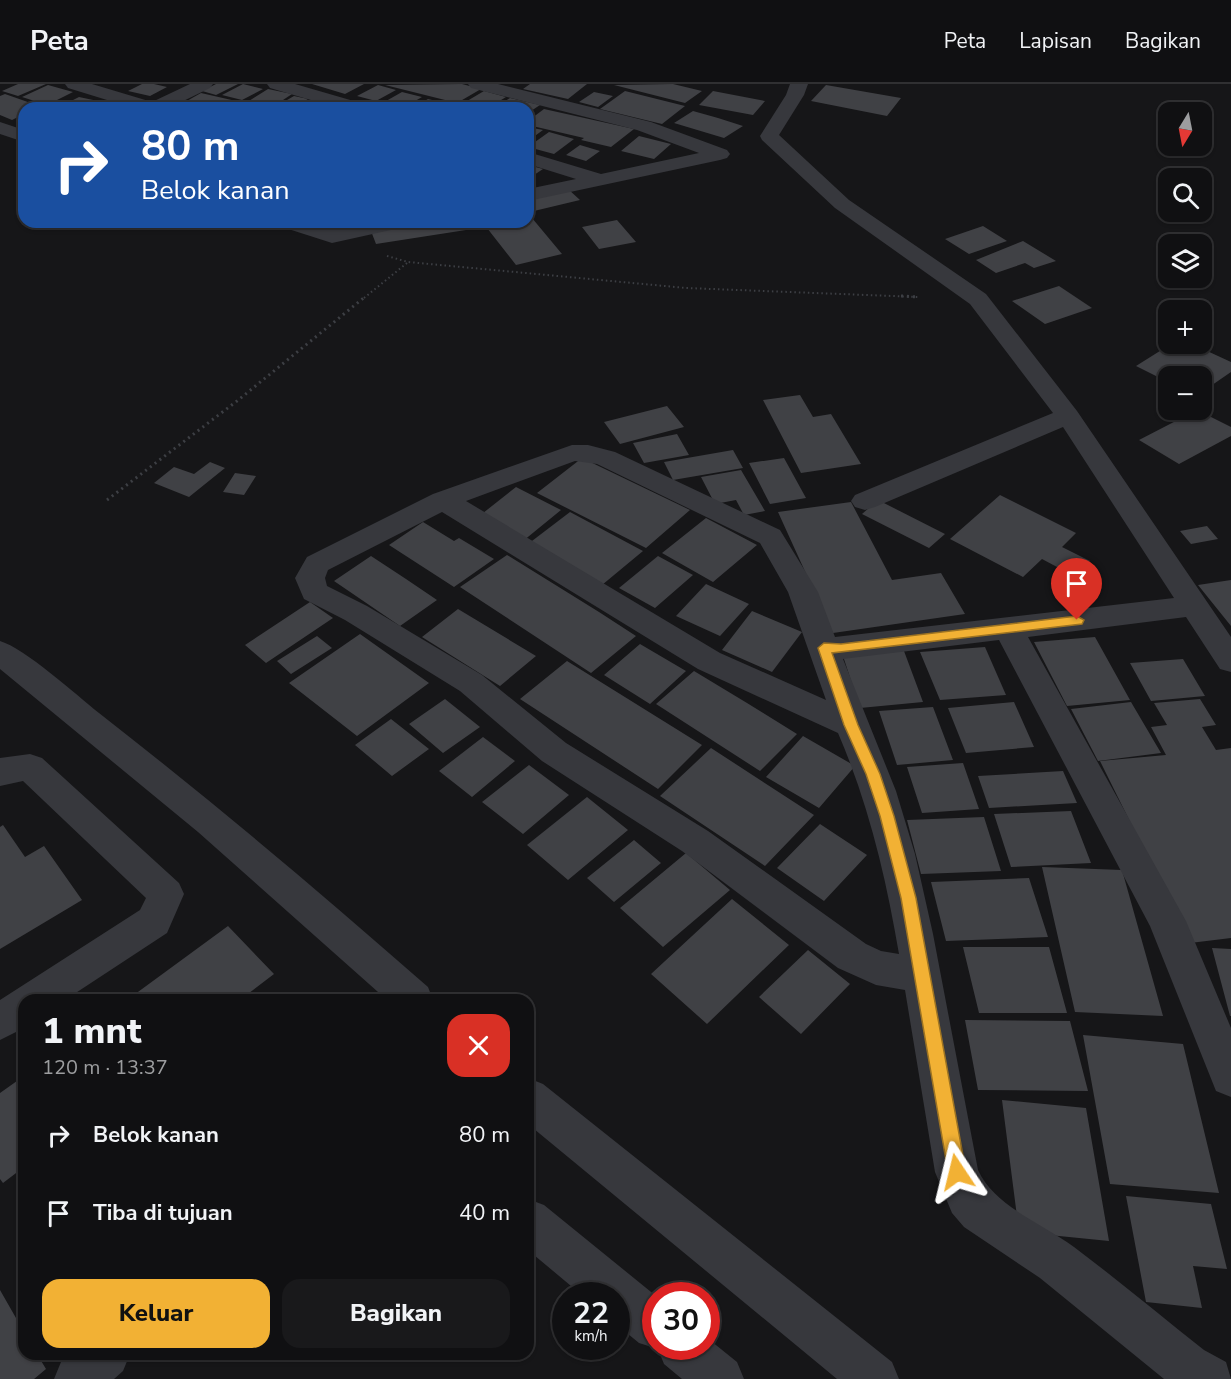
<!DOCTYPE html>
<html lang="id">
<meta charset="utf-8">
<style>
:root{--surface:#101012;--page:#19191b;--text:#f1f3f6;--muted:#9c9d9f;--line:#303032;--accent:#f2b134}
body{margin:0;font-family:"Nunito Sans",sans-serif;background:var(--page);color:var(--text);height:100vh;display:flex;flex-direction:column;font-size:22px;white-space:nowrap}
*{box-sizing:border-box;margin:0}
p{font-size:20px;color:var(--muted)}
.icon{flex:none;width:33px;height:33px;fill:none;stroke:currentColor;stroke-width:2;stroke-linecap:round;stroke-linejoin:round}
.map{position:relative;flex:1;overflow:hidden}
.drawer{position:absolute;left:18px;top:910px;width:516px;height:366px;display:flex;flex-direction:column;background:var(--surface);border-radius:18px;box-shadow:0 2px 4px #0004,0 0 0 2px var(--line)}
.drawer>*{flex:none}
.banner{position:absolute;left:18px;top:18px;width:516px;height:126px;border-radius:18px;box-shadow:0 2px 4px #0004,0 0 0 2px var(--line);background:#1a4fa0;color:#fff;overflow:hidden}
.needle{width:39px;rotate:190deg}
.tools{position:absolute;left:1158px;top:18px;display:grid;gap:12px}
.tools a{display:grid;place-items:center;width:54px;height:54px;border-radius:12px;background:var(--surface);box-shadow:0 2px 4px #0004,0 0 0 2px var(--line);font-size:30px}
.speed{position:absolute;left:552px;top:1198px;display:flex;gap:12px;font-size:30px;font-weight:700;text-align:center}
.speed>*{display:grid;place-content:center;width:78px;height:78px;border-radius:50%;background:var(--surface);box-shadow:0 2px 4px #0004,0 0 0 2px var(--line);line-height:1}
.speed small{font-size:15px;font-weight:400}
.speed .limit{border:9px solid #d22;background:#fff;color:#111}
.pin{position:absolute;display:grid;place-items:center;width:51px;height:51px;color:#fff;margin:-62px -26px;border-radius:50% 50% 50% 0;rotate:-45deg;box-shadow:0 0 6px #0007}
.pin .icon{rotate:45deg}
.me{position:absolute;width:66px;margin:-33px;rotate:350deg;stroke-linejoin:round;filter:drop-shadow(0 0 4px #0008)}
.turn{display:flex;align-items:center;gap:21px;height:126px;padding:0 24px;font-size:27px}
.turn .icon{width:78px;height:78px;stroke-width:2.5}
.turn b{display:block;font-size:42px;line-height:51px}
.round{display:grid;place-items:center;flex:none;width:63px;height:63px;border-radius:18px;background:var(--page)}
.headline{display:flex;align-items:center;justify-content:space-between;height:102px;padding:0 24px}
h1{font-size:36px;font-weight:800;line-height:45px}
.primary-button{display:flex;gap:12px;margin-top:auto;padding:12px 24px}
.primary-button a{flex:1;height:69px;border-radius:18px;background:var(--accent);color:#111;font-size:24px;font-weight:800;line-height:69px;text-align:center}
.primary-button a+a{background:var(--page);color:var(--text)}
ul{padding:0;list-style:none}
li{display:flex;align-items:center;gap:18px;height:78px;padding:0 24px}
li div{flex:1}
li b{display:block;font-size:22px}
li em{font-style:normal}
header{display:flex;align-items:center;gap:36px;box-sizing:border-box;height:84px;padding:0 30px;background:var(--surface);border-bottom:2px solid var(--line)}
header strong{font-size:28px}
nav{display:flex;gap:33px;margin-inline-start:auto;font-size:21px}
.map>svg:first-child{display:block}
.building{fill:#404145}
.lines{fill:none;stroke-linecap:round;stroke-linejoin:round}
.path-far1{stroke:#3d3f44;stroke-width:2;stroke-dasharray:1.5 3;stroke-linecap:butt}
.path{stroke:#3d3f44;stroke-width:3;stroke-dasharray:2 4;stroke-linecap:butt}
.minor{fill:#37383d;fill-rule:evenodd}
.route{fill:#f2b134;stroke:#9d7322;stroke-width:1.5}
</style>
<header>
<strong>Peta</strong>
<nav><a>Peta</a><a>Lapisan</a><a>Bagikan</a></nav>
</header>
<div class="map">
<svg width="1231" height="1295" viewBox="0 0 1231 1295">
<rect width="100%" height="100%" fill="#161618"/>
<!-- building -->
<path class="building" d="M18,0h28l-28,12 -16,-5z
M142,0h12l13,3 -17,9 -22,-5z
M216,0h22l-22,11 -14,-4z
M243,0l20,5 -21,11 -20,-5z
M312,0h52l-19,10z
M462,0l19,5 -24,14 -72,-18z
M530,0h57l-19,15 -45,-10z
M673,0l29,7 -17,12 -71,-18z
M48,1l25,7 -26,13 -25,-8z
M378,1l18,5 -20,11 -19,-5z
M826,1l75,13 -14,18 -76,-15z
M268,5l24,5 -21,14 -27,-4z
M484,7l22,6 -18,11 -26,-4z
M625,7l60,15 -23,18 -62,-15z
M713,7l52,10 -12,14 -54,-10z
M402,8l20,5 -19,11 -24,-3z
M594,8l19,4 -15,11 -19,-5z
M201,9l35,8 -11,7h-37l-10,-2z
M5,10l37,13 -18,1v6l-12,6 -12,-5v-19z
M294,12l14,3 -16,9h-19z
M79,13l19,4 -13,7 -26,-1z
M510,14l30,7 -12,8v-5h-34z
M428,15l21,5 -7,4h-29z
M310,17l18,4 -5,3h-25z
M544,25l90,20 -23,18 -30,-7 3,-2 -56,-13v-4z
M693,27l25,7 25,8 -19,12 -50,-15z
M528,43l15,3 -15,11z
M549,48l25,7 -20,15 -26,-7z
M639,52l32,8 -17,15 -33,-8z
M580,61l20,6 -14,10 -20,-6z
M528,81l15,4 -15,10z
M568,105l12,11 -46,11 -6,-6v-7z
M532,134l30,36 -46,11 -29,-37 28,-6h13v-3z
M617,136l19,22 -37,7 -17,-22z
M428,138h34l4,8 -90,14 -5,-13z
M983,142l24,15 -38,13 -24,-15z
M1023,157l33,20 -22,7 -9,-5 -29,10 -20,-13z
M1059,202l33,22 -47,16 -33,-23z
M1171,260h21l39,18v10l-29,20v-16h-34v6l-32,-16z
M800,311l13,22 18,-3 30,50 -60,9 -38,-73z
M667,322l17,21 -64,17 -16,-22z
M1197,326l34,17v9l-52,28 -40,-24z
M677,350l12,21 -45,8 -11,-20z
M733,366l10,18 -70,12 -9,-18z
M582,374l108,52 -44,38 -109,-55z
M784,374l22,40 -36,6 -21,-41z
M210,378l15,6 -36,29 -35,-14 20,-16 20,7z
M741,386l24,41 -21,4 -8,-15 -21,4 -14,-27z
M235,389l21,3 -12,19 -21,-3z
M516,403l45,23 -38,31 -45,-24z
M1000,411l76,38 -14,14 28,14 -16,15 -32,-17 -19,18 -73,-38z
M878,416l67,34 -16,14 -67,-34z
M851,418l41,78 49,-7 24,41 -132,19 -55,-121z
M570,428l73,39 -41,34 -74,-41z
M706,434l51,27 -44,37 -51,-29z
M423,438l31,19 5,-3 35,21 -40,28 -65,-42z
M1207,442l11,13 -27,5 -11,-13z
M507,471l92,57 37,24 -45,37 -131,-86z
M371,472l35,23 31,21 -37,26 -66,-45z
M658,472l35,19 -38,33 -36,-20z
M1231,496v46l-33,-41z
M706,500l43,20 -29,32 -44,-20z
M310,518l23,16 -67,45 -21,-18z
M458,525l78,47 -36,30 -78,-49z
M752,527l50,21 -30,40 -50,-22z
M360,550l69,49 -72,53 -68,-53z
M317,552l15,12 -41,26 -14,-13z
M1095,553l35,63 -63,6 -33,-64z
M640,560l46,27 -36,33 -46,-29z
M985,563l21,48 -66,5 -20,-48z
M904,567l19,51 -63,6 -17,-52z
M1183,575l22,37 -54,5 -21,-38z
M567,577l135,84 -44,44 -138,-90z
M694,587l53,32 50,31 -37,37 -104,-67z
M445,615l35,28 -37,26 -34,-29z
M1200,615l16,26 -14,2 14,23 15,-2v190l-41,5 -90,-182 66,-6 -15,-28 16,-2 -13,-22z
M1014,618l20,45 -68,6 -18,-45z
M1131,618l30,51 -63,8 -27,-52z
M933,623l20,53 -56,5 -18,-54z
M391,635l38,30 -37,27 -37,-31z
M803,652l52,30 -36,42 -53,-31z
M483,653l32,24 -43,36 -33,-26z
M711,664l103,67 -49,51 -105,-70z
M963,679l16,46 -57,4 -15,-46z
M529,681l40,30 -46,39 -41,-32z
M1063,687l14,32 -88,5 -11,-32z
M587,713l41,33 -60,50 -41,-35z
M1071,727l20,52 -80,4 -17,-53z
M984,733l17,54 -80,3 -14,-54z
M820,740l47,31 -43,46 -47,-33z
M3,741l22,32 19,-11 38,54 -82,49v-122z
M634,756l27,23 -47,39 -27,-24z
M686,769l44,37 -67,57 -43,-39z
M1042,783l80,3 41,146 -88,-4z
M1029,794l19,59 -102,4 -15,-59z
M732,815l57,46 -82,79 -56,-50z
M228,842l46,48 -34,26h-113z
M963,863h86l18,66h-88z
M1212,864l19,1v67h-1z
M808,866l42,34 -49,50 -42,-37z
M965,936l105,1 18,70 -110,-1z
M1083,951l100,9 36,149 -109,-9z
M24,992v91l-21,16 -3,-4v-86z
M1002,1016l84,8 23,133 -90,-9z
M1126,1112l85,8 16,65 -34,-3 9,42 -56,-6z
M0,1206l24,42v22h13l9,15 -12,10h-34z"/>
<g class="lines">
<!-- path-far1 -->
<path class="path-far1" d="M387,172l21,6 278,26 232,9
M364,214l43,-35"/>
<!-- path -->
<path class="path" d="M901,212l17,1
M107,416l130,-99 129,-105"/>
<!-- minor -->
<path class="minor" d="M65,0h27l60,18 38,-18h23l-3,4 -41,20h-36l-65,-20z
M267,0h28l69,20 3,4h-29l-68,-20z
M468,0h30l153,38 76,28 3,4 -3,4 -7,2 -192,41v-12l48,-10 -48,-15v-12l73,22 98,-21 -62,-23 -166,-42z
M790,0h18l-4,11 -25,40 70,65 137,94 91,117 154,226v35l-11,-3 -34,-52 -158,20 158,284 45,107v69l-15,-6 -66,-165 -151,-286 -156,19 53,132 19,63 18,80 45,236c17,37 64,53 96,77 44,33 87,69 130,103l22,12 5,17h-67l-124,-101 -76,-51 -12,-14 -17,-41 -30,-182 -29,-5 -38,-17 -156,-117 -140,-90 -82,-70 -115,-71 -41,-21 -9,-21 12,-21 126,-63 139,-49h16l27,7 165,78 38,62 17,45 339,-39 -111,-171 -188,80 -10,3 -10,-3 -4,-6 4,-6 198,-82 -83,-109 -135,-96 -73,-68 -2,-4 26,-41zM575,377l22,3 163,79 28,49 38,108 -106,-47 -254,-152zM442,428l256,157 140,64c31,72 48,145 61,221l-18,-3 -15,-7 -158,-113 -142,-88 -84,-68 -115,-69 -40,-20 -2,-8 3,-8z
M0,38l24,8v12l-24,-8z
M276,138h31l26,8 40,-8h39l-3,4 -77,17 -53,-17z
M0,557c26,8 75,53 99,72 113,88 222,180 329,274l5,13h-46l-189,-168 -198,-163z
M30,670l12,4 137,125 5,11 -17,39 -102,67h-41v28l-24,12v-40l140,-90 6,-12 -123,-117 -23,5v-28z
M528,994l15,6 349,278 7,17h-62l-309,-255z
M528,1115l16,6 112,91v51h50v-10l31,25 7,17h-62l-18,-15 -6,-15 -19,-6 -23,-19v-28h-33l-55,-46z
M69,1270h61l-7,17 -9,8h-60l7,-17z"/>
</g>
<!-- route -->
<path class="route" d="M1077,532l7,4 -2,4 -250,29 26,72 22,49 14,42 22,82 50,274 -2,6 -7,3 -6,-3 -3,-6 -47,-274 -21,-82 -14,-42 -22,-49 -26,-77 6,-5 17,1z"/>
</svg>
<div class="tools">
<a><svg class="needle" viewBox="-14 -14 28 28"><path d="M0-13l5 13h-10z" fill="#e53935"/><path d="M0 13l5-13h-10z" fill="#9c9d9f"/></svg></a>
<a><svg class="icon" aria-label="search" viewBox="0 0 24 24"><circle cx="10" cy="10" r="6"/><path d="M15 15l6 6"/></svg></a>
<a><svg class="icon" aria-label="layers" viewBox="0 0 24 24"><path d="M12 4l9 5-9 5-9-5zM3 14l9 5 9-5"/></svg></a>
<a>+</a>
<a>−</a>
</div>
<div class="speed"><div>22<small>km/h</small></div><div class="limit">30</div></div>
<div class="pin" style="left:1077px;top:536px;background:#d93025"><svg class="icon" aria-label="arrive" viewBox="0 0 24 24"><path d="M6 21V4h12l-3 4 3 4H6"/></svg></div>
<svg class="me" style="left:957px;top:1088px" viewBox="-20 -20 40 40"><path d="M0-17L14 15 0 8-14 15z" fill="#f2b134" stroke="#fff" stroke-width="4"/></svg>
<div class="banner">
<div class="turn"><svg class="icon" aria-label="right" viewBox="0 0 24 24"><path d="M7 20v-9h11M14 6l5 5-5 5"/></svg><div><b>80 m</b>Belok kanan</div></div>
</div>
<section class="drawer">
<div class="headline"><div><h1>1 mnt</h1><p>120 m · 13:37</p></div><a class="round" style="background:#d93025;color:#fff"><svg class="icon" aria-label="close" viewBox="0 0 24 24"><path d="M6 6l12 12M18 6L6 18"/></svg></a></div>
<ul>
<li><svg class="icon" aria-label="right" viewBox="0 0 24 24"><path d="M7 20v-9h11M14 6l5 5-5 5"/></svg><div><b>Belok kanan</b></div><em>80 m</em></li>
<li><svg class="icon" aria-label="arrive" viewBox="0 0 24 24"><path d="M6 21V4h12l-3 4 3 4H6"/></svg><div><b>Tiba di tujuan</b></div><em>40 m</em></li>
</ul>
<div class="primary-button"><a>Keluar</a><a>Bagikan</a></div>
</section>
</div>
